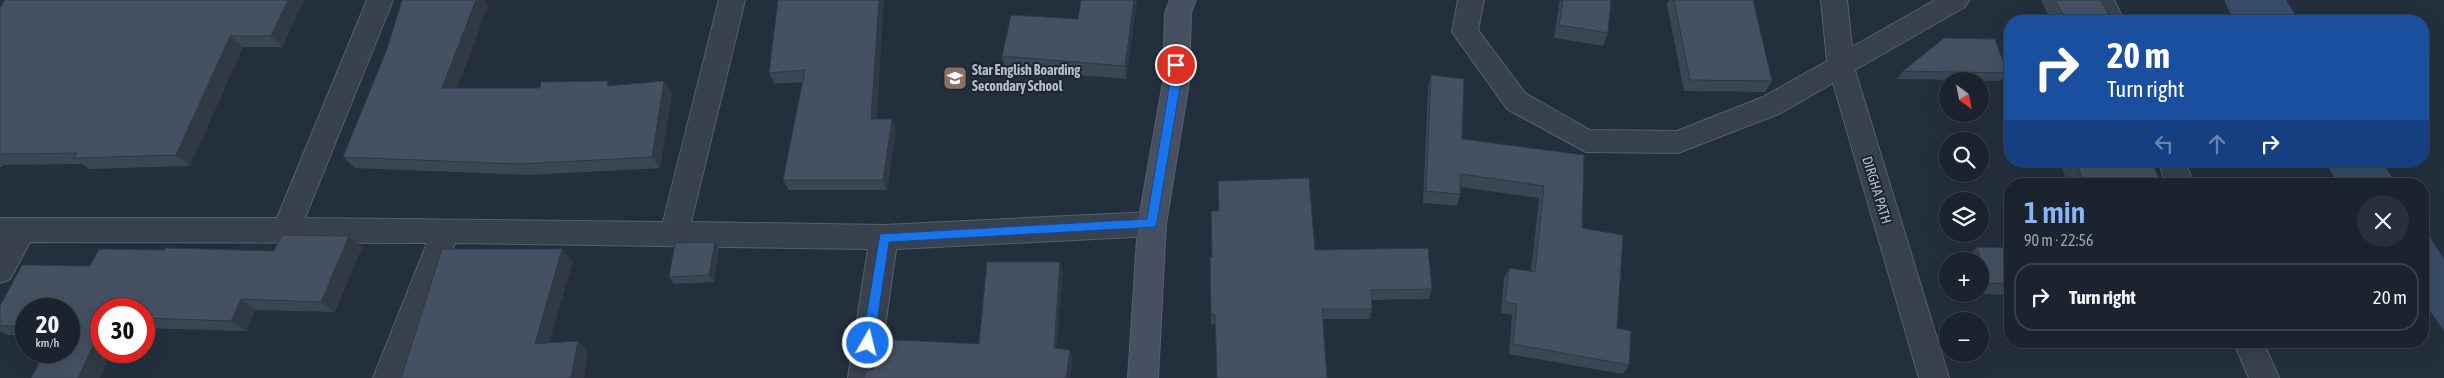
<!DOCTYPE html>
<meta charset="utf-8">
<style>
:root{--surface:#1b232e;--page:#282f3a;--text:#f1f3f6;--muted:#a0a4aa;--line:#39404a;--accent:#8ab4f8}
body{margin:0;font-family:"Asap Condensed",sans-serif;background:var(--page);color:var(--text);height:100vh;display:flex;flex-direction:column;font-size:19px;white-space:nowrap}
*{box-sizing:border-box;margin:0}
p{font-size:16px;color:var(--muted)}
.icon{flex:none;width:28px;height:28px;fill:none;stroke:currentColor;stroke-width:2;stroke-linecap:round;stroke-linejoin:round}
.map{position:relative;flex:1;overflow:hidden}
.sheet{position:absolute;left:2004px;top:178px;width:425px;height:170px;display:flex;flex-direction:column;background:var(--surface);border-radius:20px;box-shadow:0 5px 20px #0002,0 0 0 1px var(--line)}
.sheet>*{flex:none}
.guide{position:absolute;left:2004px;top:15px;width:425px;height:152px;border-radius:20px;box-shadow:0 5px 20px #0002,0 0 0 1px var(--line);background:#1a4fa0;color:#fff;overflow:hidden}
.needle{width:32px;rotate:148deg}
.fabs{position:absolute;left:1939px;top:72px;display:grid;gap:10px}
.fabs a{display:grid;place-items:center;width:50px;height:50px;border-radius:50%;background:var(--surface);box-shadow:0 5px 20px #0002,0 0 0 1px var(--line);font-size:25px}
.speed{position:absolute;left:15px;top:298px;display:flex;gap:10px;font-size:25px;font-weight:700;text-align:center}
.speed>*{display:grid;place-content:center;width:65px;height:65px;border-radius:50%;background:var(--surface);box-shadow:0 5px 20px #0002,0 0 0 1px var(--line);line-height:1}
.speed small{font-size:12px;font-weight:400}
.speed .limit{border:8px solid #d22;background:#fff;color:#111}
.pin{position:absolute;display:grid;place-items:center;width:42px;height:42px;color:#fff;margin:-21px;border:2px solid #fff;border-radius:50%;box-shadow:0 1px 5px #0007}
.me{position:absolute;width:55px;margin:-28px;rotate:8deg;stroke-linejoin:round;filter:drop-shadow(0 0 4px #0008)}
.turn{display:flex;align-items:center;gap:18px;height:105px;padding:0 20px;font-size:22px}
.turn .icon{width:65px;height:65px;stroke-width:2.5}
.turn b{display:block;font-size:35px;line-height:42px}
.lanes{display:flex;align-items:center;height:48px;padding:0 20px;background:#0003;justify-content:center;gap:25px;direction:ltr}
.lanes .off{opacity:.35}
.round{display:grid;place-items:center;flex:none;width:52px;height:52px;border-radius:26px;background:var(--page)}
.headline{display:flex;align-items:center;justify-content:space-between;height:85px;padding:0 20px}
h1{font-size:30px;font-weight:600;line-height:38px;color:var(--accent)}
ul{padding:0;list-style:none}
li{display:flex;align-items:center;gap:15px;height:68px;margin:0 10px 8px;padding:0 10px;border:2px solid var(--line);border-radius:20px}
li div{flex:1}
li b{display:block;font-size:19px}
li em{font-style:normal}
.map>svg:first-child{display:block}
.water{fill:#394c67}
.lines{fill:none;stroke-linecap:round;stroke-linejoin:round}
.street-casing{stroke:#565f6c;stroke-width:2}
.secondary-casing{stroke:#565f6c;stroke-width:2}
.street{fill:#38414e;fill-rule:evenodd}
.secondary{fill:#465061;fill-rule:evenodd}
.wall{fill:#3b4654}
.shaded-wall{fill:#303945}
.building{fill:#455162;stroke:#303945}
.route{fill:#1a73e8;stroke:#114b97}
.labels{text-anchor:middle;stroke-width:4;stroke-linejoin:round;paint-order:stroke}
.poi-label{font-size:14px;font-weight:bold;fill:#b4bcc9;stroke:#1d2633;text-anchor:start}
.street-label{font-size:14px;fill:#b4bcc9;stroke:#1d2633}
</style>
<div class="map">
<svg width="2444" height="378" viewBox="0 0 2444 378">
<rect width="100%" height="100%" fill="#242f3e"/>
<!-- water -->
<path class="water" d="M2224,0h62l13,21h-65z
M2324,161h58l14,23h-57z
M2422,225l22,34v72l-21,-30z"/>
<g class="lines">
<!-- street casing -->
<g class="street-casing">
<path id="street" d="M367,0h26l-88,218 358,4 56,-222h26l-54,222 193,3 268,-13 10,3 4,9 -4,9 -10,3 -256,13 -18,129h-30l20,-129 -413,-6 -52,135h-30l54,-135 -397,-1 -20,37 -10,4v-65h277z
M1458,0h26l-6,30 47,63 65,37 87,1 86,-34 64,-36 -6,-61h26l5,47 83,-47h34l-4,7 -110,63 94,308h-30l-86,-295 -52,30 -103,40 -92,-1 -79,-43 -55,-77z
M2088,0h26l10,21h-26z
M2158,161h27l9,23h-28z
M2233,341h30l16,37h-30z"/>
</g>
<!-- secondary casing -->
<g class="secondary-casing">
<path id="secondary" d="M1170,0h26l-5,13 -2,69 -23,142 -8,154h-30l10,-154 25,-142 2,-69z"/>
</g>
<!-- street -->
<use href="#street" class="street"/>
<!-- secondary -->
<use href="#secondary" class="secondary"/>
</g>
<!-- wall -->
<path class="wall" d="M5,0h299l-22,47h-39l-53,119 -101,3 -7,-5 -79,1 -1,2h-2v-159z
M778,0l98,119 20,11 -9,60h-98l-6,-10 19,-98 -27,2 -6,-11z
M1081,0h56l-11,79 -121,-10 -3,-13 76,-37z
M1561,0h50l-3,33 -5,13 -49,-8 5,-34z
M1669,0h84l19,81 -7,11 -81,-1 -17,-87z
M2041,0h60l11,21h-61z
M488,5l-31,83h83l71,-2 61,7 -12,75 -131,7 -174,-7 -12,-11z
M1903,71l104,2 -7,8 -103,-2z
M1431,75l31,64 122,16 -2,73 47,137 -6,9 -114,-20 3,-39 -11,-2 3,-35 5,-10 22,3 8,-73 -79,-11v7l-3,12 -34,-3 5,-115z
M2069,161h83l9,23h-93l-6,-16z
M1218,181l97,69 117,39 -3,10 -57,1v9l-2,10h-47l-112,5 -1,-67h2l7,-46z
M715,242l4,7 -5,33 -40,2 -5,-7z
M362,247l-27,65 -80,-2 -9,21 -102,-3v-19h-118v26h-18l-8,-4v-25l90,-40 74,-16 110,1z
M1977,247l33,1v47l-30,-1v-33h-13l-1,-3z"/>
<!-- shaded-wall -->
<path class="shaded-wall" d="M288,0h16l-22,47 -11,-11z
M476,0h8l4,5 -35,95 -11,-12z
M879,0h5l-8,131 -5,-12z
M1134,0h3v1l-11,78 -1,-13z
M230,36l13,11 -53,119 -14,-11z
M664,81l8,12 -12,75 -8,-11z
M892,119l4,11 -9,60 -4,-10z
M349,236l13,11 -27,65 -14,-10z
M715,242l4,7 -5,33 -5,-7z
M562,249l11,12 -27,93 -11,-10z
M1060,262l3,10 -7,86 -2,-10z
M241,299l14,11 -9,21 -15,-10z
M101,329v22h11l-12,27h-22z
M578,341l10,10 -4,27h-13z
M1070,350l3,10 -3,18h-4z"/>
<!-- building -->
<path class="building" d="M5,0h283l-17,36h-41l-54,119 -102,3 3,-5 -77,1v-146z
M402,0h74l-34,88h98l1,-6 67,-1 -1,5 57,-5 -12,76 -133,7 -176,-7 44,-108z
M778,0h101l-8,119h21l-9,61h-100l22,-110 -36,3z
M1081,0h53l-9,66 -123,-10 9,-41 67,4z
M1563,0h48l-3,33 -49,-8z
M1674,0h79l19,81 -82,-1z
M2055,0h46l11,21h-46z
M1944,38l51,1 12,34 -104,-2z
M1431,75l33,4 -2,60 122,16 -2,73 41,7 -6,93 14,3 -2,34 -116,-21 4,-40 -12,-2 4,-34 26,4 9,-86 -83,-12 -1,20 -34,-3z
M2076,161h76l9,23h-77z
M1309,178l6,72 113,-2 4,41 -61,1 1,19h-50l5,69h-110l-2,-64h-4l-1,-57h2l-1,-46h8l-1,-30z
M282,235l67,1 -28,66 -80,-3 -10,22 -87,-3v-9h-43v20l-23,49h-47l14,-27h24v-42h-43v17h-26v-20l22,-41 68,1 9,-17 65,1 2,-2 108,3z
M715,242l-6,33 -40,2 6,-34z
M1977,247l33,1v36l-22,-1z
M442,249h120l-27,95 43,-3 -7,37h-170z
M987,262h73l-6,86 16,2 -4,28h-202l2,-8 8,-1 5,-30 100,5z"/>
<!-- route -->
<path class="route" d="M1176,61l5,4v17l-25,145 -267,15 -15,101 -6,5 -4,-1 -2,-4 18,-109 267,-15 23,-137 1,-17z"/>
<!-- icons -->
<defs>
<g id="school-square" transform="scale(1.25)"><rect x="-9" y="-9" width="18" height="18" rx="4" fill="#8d6e63" stroke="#1d2633"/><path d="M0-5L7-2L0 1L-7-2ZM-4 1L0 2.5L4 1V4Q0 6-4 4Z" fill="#fff"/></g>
</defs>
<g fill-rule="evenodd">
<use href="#school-square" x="955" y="78"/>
</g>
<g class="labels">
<!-- poi labels -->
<g class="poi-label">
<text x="972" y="75">Star English Boarding<tspan x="972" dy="16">Secondary School</tspan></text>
</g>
<!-- street labels -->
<g class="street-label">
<text transform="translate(1877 190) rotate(73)" y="5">DIRGHA PATH</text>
</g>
</g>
</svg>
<div class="fabs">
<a><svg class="needle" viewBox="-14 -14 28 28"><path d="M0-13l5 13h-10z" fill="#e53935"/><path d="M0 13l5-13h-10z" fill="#a0a4aa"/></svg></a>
<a><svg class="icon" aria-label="search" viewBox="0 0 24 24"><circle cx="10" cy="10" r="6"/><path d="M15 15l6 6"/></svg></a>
<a><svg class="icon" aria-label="layers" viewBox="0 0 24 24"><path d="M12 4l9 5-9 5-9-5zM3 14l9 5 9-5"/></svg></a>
<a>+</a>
<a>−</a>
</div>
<div class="speed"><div>20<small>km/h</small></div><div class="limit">30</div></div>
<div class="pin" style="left:1176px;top:65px;background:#d93025"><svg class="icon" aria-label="arrive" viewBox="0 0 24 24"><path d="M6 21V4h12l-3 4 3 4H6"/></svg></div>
<svg class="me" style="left:868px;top:343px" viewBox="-20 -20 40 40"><circle r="17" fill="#1a73e8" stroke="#fff" stroke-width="3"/><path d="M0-11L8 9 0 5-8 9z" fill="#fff"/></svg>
<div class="guide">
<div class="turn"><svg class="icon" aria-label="right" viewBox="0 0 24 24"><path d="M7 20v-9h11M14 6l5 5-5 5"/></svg><div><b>20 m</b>Turn right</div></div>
<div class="lanes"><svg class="icon off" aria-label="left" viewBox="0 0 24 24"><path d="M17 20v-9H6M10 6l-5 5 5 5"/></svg><svg class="icon off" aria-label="ahead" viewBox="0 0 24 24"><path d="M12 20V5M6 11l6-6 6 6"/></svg><svg class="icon" aria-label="right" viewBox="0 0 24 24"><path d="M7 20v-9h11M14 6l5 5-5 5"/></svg></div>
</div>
<section class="sheet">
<div class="headline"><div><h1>1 min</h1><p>90 m · 22:56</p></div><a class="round"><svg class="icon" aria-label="close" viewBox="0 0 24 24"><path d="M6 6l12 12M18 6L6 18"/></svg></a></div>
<ul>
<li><svg class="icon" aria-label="right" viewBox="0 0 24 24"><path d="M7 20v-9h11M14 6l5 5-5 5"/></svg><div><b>Turn right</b></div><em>20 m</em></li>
</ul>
</section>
</div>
